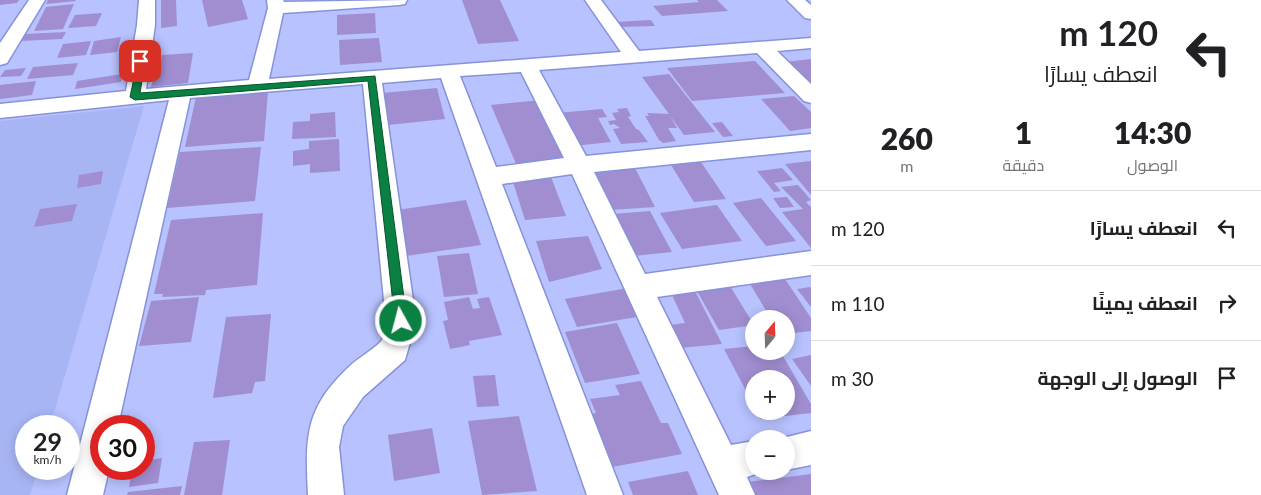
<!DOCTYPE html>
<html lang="ar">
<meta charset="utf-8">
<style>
:root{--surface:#fff;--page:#f2f2f2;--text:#202124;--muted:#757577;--line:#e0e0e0}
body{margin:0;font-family:Lato,Cairo,sans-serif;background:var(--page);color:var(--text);direction:rtl;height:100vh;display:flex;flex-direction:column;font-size:19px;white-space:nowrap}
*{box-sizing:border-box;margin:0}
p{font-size:16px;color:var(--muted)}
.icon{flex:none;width:28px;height:28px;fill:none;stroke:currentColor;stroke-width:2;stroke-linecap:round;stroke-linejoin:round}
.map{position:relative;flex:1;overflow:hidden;direction:ltr}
.drawer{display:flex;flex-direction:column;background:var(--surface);width:450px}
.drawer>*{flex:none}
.hud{background:#fff;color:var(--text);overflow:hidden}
.needle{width:32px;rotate:19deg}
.controls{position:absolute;left:745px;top:310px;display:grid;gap:10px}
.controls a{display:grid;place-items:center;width:50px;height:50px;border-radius:50%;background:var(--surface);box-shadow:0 2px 12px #0003;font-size:25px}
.speed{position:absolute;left:15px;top:415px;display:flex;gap:10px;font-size:25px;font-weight:700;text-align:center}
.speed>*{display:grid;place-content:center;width:65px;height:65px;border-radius:50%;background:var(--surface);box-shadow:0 2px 12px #0003;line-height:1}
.speed small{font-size:12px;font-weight:400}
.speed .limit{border:8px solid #d22;background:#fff;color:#111}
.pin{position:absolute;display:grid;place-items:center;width:42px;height:42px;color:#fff;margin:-21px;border-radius:10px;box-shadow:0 2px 8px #0006}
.me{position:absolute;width:55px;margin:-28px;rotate:353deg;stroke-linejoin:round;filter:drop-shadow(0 0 4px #0008)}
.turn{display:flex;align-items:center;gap:18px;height:105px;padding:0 20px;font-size:22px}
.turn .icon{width:65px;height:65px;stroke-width:2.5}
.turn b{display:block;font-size:35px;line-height:42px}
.eta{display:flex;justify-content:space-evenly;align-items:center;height:85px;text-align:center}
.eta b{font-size:30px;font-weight:800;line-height:35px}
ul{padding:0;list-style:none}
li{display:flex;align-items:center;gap:15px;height:75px;padding:0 20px;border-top:1px solid var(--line)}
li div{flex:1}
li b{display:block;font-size:19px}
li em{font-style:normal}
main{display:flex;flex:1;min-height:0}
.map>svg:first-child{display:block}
.built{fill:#a8b5f5}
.building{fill:#a08ed1}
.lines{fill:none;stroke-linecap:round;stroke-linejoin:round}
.minor-casing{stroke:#8692d9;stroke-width:3}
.minor{fill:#fff;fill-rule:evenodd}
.route{fill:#0b8043;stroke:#07532c}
</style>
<main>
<section class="drawer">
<div class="hud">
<div class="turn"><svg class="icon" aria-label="left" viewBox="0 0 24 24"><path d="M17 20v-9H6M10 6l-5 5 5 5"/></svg><div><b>120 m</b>انعطف يسارًا</div></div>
</div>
<div class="eta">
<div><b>14:30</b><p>الوصول</p></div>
<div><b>1</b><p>دقيقة</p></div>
<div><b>260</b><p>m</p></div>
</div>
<ul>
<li><svg class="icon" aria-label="left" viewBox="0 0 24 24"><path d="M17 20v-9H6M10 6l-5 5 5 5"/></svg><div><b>انعطف يسارًا</b></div><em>120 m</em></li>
<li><svg class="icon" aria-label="right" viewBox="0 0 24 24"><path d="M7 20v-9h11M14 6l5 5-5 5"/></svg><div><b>انعطف يمينًا</b></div><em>110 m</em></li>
<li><svg class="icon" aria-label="arrive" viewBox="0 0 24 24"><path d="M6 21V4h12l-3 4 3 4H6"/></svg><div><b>الوصول إلى الوجهة</b></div><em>30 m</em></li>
</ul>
</section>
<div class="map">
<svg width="811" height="495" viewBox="0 0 811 495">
<rect width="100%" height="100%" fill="#b7c2fe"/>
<!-- built -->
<path class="built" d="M144,106l-94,320h-24v43h12l-8,26h-30v-374z"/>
<!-- building -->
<path class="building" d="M0,0h19l-2,3 -17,2z
M48,0h27l1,1 -30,3z
M161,0h15l1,26 -16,2z
M202,0h40l6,19 -40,8z
M462,0h38l19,41 -41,3z
M697,0h20l11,11 -66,5 -9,-10 46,-4z
M74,4l-11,25 -29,2 12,-24z
M102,13l-6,13 -28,2 7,-13z
M375,13l1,20 -39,2v-20z
M651,20l4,6 -36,1 -3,-5z
M66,32l-4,7 -42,2 5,-7z
M121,37l-4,15 -27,3 4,-14z
M379,38l3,24 -42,3 -1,-25z
M91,41l-5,14 -29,3 6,-14z
M193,53l-5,30 -37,4 6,-22 4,-3 1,-7z
M811,59v28l-26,-25z
M755,61l30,32 -93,8 -25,-33z
M78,63l-5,12 -46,4 6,-12z
M26,68l-5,8 -21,1 5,-7z
M122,74l-1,8 -46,7 2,-8z
M669,74l46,58 -31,3 -14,-19 7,12h-9l8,13 -13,2 -4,-3 -14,-24h4l-2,-3 22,1 -27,-37z
M36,81l-4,14 -32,4v-14z
M437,88l8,31 -57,6 -6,-32z
M268,92l-4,49 -79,6 11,-50z
M794,96l17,16v16l-21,3 -29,-32z
M541,100l36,75 -26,2 15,39 -41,4 -13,-41 10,-1 -31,-73z
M627,108l4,8 -3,1 8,12 3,1 9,12 -27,2 -8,-15 7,-1 -6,-4 -4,1 -2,-4 8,-1 -4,-7 7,-1 -2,-3z
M602,109l5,8 -9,1 13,24 -38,4 -16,-33z
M335,112l1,25 -44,2 1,-17 17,-1v-7z
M722,122l11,14 -10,1 -11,-14z
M339,139l1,32 -30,2v-9l-17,2v-15l16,-2v-8z
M261,147l-6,54 -88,7 13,-56z
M811,161v34l-26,-31z
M701,162l25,37 -32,3 -23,-37z
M634,166l21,41 -45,3 -18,-41z
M782,168l11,12 -19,3 7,8 -7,1 -17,-21z
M103,171l-2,13 -24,4 2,-13z
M798,185l13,15 -5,2 5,5v41l-29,-36 21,-3 -22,-22z
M787,197l7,10 -14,1 -7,-10z
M761,198l35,43 -30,5 -33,-43z
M466,200l15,45 -75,11 -9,-46z
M77,204l-5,17 -38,6 6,-18z
M717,205l25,36 -60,8 -22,-36z
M650,211l22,41 -39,4 -20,-42z
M263,213l-6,72 -51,5 -1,5 -43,2 1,-3h-9l17,-74z
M588,236l14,33 -53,13 -13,-41z
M469,253l9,41 -34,3 -7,-41z
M783,276l28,42v13l-25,3v-15h-15l-24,-40z
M730,286l24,39 -35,5 -22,-39z
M810,287l1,1v19l-14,-18z
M628,288l15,28 -66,11 -12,-28z
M696,293l26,51 -42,4 -10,-23 15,-2 -13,-28z
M199,297l-8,45 -52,4 12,-45z
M469,297l4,12 7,-1 -3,-9 12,-2 13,38 -33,6 1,4 -20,4 -7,-28 5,-1 -4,-18z
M271,314l-6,67 -10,1 -3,11 -39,5 13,-81z
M617,323l23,51 -55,9 -20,-51z
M754,346v5h26l31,53v9l-51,6 -4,-8h30v-32h-32v27l-30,-57z
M811,355v31l-19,-27z
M495,375l4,31 -22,1 -4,-31z
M641,381l20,42h7l14,31 -70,13 -22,-53 6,-1 -6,-14 30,-4 -5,-10z
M519,416l18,75 -55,4 -14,-74z
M432,428l8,45 -46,8 -6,-46z
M230,440l-8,55h-38l10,-53z
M162,458l-4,25 -29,4 3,-18h12v-8z
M688,471l10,24h-65l-5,-13z
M811,474v21h-66l-6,-12z
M182,486l-2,9h-53l1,-3z"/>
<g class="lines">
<!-- minor casing -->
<g class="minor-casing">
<path id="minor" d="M29,0h16l-38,63 -7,2v-22z
M139,0h16v25l-9,64 103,-9 19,-72 -1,-8h16l1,2 123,-2 -2,4 -6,1 -116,8 -14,66 352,-27 -36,-52h16l38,51 172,-13v10l-34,3 34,33v19l-7,-2 -47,-48 -218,17 47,86 225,-22v16l-217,22 51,102 166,-23v24l-154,22 74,148 23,-4v30h10l-17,6 8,18h-36l-147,-321 -70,10 121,311h-36l-146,-417 -59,5 34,238 -11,39 -42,37 -20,29 -4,21 5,48h-36c-3,-60 -3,-88 44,-131 7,-6 26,-18 30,-24 2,-6 3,-13 4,-19l-23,-237 -173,14 -72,328h-17v43h8l-6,26h-36l102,-395 -169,18v-14l126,-13 11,-66zM521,72l43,86 -68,9 -36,-91z
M787,0h18l6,5v14l-6,-1z
M811,431v34l-25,5v-31h-7z"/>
</g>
<!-- minor -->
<use href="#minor" class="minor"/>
</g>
<!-- route -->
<path class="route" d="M138,59l7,2 -5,32 235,-17 32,245 -2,4h-8l-2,-4 -27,-240 -233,19 -5,-3z"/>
</svg>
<div class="controls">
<a><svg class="needle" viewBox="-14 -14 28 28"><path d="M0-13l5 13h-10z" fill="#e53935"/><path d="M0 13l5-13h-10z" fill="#757577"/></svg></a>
<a>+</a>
<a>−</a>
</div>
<div class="speed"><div>29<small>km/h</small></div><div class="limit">30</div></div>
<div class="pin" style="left:140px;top:61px;background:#d93025"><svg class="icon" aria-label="arrive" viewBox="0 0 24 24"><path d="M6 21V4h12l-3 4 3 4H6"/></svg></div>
<svg class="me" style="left:401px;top:321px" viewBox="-20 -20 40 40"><circle r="17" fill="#0b8043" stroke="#fff" stroke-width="3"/><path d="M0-11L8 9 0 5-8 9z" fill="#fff"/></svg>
</div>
</main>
